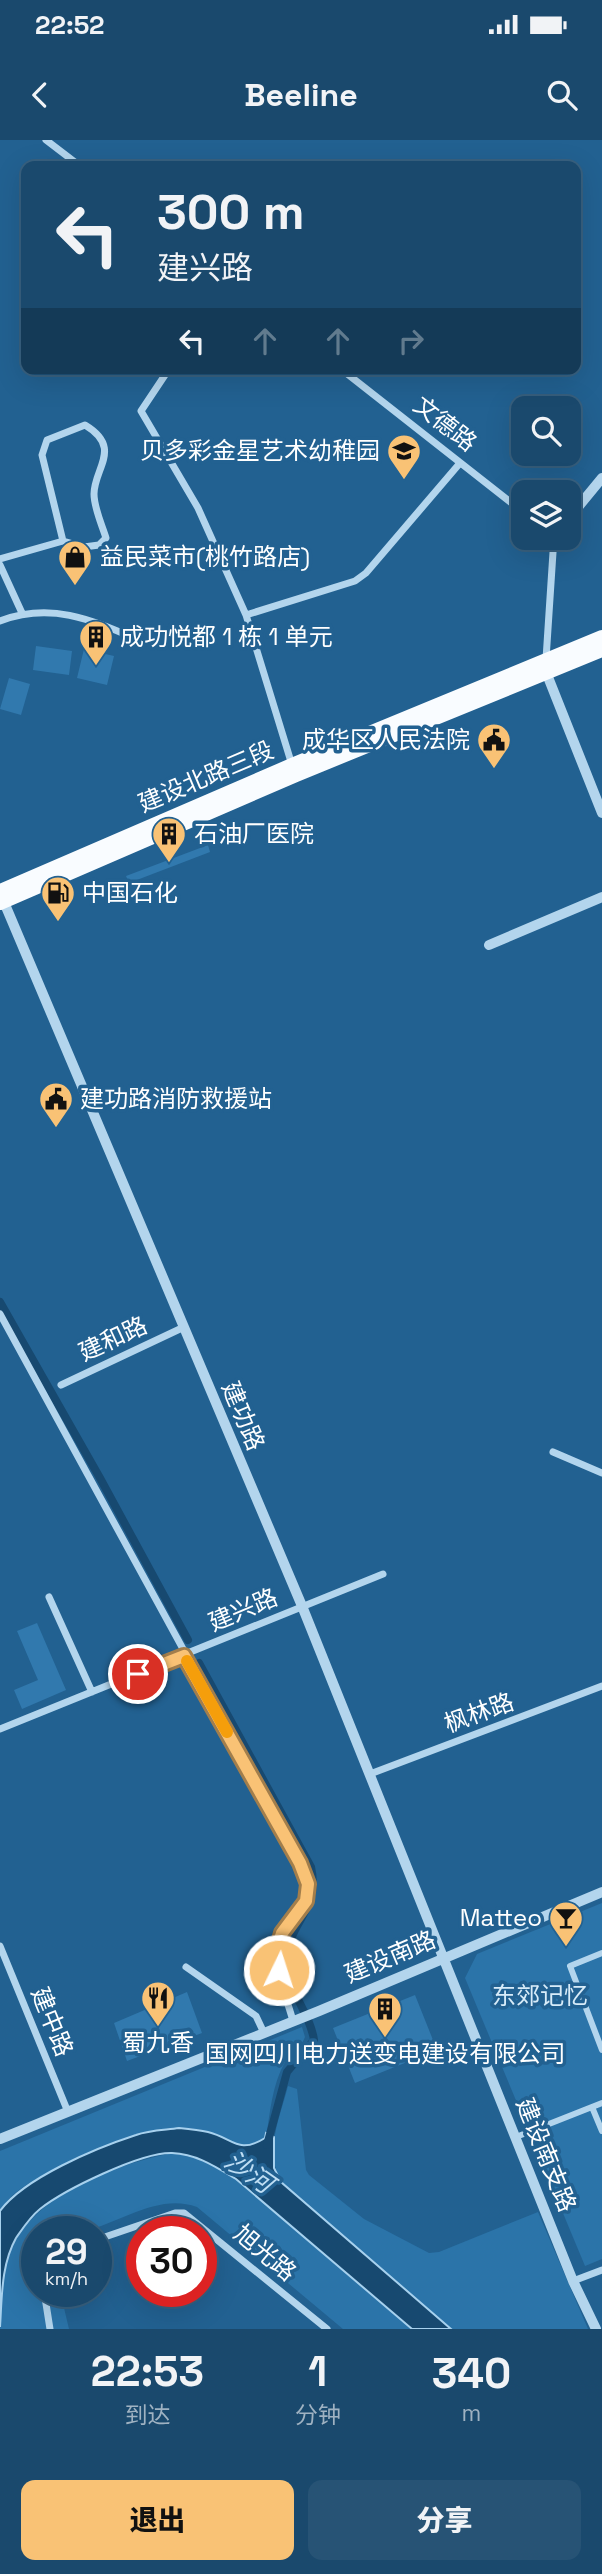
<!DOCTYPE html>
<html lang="zh">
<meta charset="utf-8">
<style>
:root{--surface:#1a496d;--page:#275375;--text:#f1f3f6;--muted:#9fb2c2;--line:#386180;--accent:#f9c275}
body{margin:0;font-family:"Space Grotesk","Noto Sans SC",sans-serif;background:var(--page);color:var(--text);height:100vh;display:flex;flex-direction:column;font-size:26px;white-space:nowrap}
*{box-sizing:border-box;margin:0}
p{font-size:23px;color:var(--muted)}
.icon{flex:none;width:38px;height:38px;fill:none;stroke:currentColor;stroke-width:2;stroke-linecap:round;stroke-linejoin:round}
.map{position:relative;height:2189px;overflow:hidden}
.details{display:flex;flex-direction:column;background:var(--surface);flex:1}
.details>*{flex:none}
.top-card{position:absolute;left:21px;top:21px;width:560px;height:214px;border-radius:14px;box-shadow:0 7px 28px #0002,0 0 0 2px var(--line);background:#1a496d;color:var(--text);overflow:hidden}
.buttons{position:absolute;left:511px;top:256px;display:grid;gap:14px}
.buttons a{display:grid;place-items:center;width:70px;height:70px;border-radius:14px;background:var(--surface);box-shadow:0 7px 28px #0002,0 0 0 2px var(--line);font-size:35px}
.speed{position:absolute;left:21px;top:2076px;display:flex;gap:14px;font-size:35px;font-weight:700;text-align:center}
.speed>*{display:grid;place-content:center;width:91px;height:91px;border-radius:50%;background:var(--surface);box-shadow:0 7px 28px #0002,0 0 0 2px var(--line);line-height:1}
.speed small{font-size:18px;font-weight:400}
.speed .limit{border:10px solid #d22;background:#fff;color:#111}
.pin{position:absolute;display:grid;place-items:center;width:60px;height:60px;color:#fff;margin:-30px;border:4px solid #fff;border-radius:50%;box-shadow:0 2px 7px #0007}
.me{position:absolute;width:77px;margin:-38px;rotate:4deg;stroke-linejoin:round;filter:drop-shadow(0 0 5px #0008)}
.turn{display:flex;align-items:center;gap:24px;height:147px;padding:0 21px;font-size:32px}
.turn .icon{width:91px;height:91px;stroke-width:2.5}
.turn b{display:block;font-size:49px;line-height:60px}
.lanes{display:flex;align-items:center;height:66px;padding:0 21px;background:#0003;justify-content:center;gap:35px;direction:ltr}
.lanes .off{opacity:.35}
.eta{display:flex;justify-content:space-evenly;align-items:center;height:119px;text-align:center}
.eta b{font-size:42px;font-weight:800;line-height:49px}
.cta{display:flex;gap:14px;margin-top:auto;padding:14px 21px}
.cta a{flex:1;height:80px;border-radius:14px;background:var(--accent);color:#111;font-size:28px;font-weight:800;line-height:80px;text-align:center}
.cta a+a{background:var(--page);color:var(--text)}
.status{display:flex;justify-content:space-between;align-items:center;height:49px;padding:0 35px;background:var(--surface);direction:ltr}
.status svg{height:19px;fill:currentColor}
header{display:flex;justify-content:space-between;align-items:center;height:91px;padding:0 21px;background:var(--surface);font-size:32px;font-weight:800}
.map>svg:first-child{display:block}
.green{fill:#2b74a9}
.water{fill:#174970;stroke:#a7d1ee;stroke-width:2}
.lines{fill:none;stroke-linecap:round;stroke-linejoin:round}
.canal{stroke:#174970;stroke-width:8}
.building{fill:#3179ae}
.pedestrian{stroke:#b3d5ed;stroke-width:6}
.minor{stroke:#b3d5ed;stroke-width:7}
.tertiary{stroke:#b3d5ed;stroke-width:10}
.primary{stroke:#f9fcff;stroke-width:14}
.route-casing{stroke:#a27e4c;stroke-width:18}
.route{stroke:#f9c275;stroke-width:12}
.slow{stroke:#f59e0b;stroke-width:12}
.labels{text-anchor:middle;stroke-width:7;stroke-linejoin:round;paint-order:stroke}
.street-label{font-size:24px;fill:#fff;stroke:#226191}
.poi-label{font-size:24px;fill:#fff;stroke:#226191;text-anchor:start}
.park-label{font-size:24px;fill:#d8ecf9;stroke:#226191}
.water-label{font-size:26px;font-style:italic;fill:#bfdef4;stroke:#226191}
</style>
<div class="status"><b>22:52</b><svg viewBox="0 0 49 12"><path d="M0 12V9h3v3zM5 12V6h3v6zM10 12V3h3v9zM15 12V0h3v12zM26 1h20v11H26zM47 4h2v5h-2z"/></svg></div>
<header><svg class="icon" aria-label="back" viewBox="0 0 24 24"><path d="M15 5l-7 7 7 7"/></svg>Beeline<svg class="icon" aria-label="search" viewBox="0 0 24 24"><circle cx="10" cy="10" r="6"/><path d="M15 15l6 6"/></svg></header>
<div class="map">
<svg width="602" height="2189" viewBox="0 0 602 2189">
<rect width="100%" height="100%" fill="#226191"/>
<!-- green -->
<path class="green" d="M602,1763v356l-17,7 -120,-288 12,-24z
M302,1887l3,10c-4,12 -15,15 -20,25 -13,23 -15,51 -19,76 -25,15 -31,4 -54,-5 -9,-3 -22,-5 -32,-5 -41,0 -135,40 -167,67 -5,4 -9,11 -13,16v-60z
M288,1946l9,3 9,81 3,5 55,44 65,34 10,-1 99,-40 50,117h-137l-170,-147c-17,-32 -1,-64 7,-96z
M172,2013l32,7 32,19 176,150h-69l-146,-122c-37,-14 -75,14 -111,24 -14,4 -34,0 -49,0v60h23l9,38h-69c1,-22 0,-49 7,-70 20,-62 106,-94 165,-106z"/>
<!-- water -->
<path class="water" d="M179,1988c10,1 20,2 29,4 25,6 30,23 57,6l1,-5 8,4v31l7,14 170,147h-39l-176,-150c-20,-12 -39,-25 -64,-26 -31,-1 -108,37 -132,56 -10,8 -17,19 -24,29 -15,27 -14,59 -16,89v-116c24,-33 96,-63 136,-76 13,-5 29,-5 43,-7z"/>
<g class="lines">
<!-- canal -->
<path class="canal" d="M0,1162l100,176 88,162
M199,1523l112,204c10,43 -23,55 -24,92 -2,29 23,53 27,81l-27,32 -20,73"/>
</g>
<!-- building -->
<path class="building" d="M36,506l36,5 -3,24 -36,-5z
M84,509l30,7 -7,29 -30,-7z
M9,538l21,6 -9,31 -21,-6z
M208,705l2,7 -81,31 -3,-7z
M37,1483l29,67 -44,19 -8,-19 24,-10 -21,-49z
M187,1852l15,41 -75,28 -13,-38z
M415,1855l22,55 -82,33 -22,-55z"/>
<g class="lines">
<!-- pedestrian -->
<path class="pedestrian" d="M602,1813l-32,13 32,84
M592,1967l10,24
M516,1997l86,-34"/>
<!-- minor -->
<path class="minor" d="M46,0l34,26
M169,229l-28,42 57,97 48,107 46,150
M341,229l182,143
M85,285c38,23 9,43 9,69 0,14 8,31 12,44l-7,7 -15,2 -21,-6 -21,-86 5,-15z
M0,419l63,-18
M0,425l22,48
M246,475l109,-34 11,-8 94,-110
M0,481c50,-19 90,-2 136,18
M546,519l8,-122
M0,1174l300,549c2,6 6,14 7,20 5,27 -29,42 -30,69 -1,23 10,47 16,69
M61,1245l121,-57
M553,1312l49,21
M49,1457l43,95
M0,1589l383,-155
M370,1634l232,-88
M0,1806l68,166
M186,1827l70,49 8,17
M96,2100l79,-27h9l143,116
M573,2141l29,-11
M44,2151l6,38"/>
<!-- tertiary -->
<path class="tertiary" d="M569,378l33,-40
M546,525v7l56,141
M1,755l301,711 271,675 23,48
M489,805l113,-48
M0,1999l319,-128 283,-119"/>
<!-- primary -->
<path class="primary" d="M0,751l292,-126 310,-128
M0,763l296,-128 306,-125"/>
</g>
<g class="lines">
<!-- route casing -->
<g class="route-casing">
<path id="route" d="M138,1534l46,-18 116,207 8,21 -2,17 -24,32 -5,17 2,20"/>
</g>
<!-- route -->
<use href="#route" class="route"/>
<!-- slow -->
<path class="slow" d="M187,1521l40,71"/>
</g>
<!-- icons -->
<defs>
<g id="school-pin" transform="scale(1.75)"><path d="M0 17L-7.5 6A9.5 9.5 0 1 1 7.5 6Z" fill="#f9c275" stroke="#226191"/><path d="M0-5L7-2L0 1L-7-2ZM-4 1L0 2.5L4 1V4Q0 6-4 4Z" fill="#111"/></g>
<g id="shop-pin" transform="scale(1.75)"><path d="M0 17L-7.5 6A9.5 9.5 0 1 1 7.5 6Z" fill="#f9c275" stroke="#226191"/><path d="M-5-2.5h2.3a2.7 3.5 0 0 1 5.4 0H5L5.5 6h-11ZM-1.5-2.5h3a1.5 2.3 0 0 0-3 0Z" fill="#111"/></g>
<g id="building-pin" transform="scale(1.75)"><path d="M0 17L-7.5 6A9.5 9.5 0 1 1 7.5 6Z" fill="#f9c275" stroke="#226191"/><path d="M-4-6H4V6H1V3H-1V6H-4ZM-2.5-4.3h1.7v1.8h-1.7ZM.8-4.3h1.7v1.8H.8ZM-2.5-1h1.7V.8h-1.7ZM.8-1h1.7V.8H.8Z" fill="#111"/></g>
<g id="civic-pin" transform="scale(1.75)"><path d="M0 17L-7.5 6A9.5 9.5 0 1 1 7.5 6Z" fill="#f9c275" stroke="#226191"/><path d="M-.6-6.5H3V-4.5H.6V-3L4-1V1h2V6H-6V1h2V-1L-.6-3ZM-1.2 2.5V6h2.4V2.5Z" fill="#111"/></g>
<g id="fuel-pin" transform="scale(1.75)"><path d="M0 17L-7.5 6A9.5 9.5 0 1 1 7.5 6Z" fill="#f9c275" stroke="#226191"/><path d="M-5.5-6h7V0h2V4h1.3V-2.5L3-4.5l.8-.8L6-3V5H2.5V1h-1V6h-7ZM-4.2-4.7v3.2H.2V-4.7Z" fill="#111"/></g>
<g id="bar-pin" transform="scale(1.75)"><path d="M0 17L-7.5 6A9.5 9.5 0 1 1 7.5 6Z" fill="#f9c275" stroke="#226191"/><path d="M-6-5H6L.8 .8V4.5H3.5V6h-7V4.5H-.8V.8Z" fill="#111"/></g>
<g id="restaurant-pin" transform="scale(1.75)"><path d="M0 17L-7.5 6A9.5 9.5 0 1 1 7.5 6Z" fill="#f9c275" stroke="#226191"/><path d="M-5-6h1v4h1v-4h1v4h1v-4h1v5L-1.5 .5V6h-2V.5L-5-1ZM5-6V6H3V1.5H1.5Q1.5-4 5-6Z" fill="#111"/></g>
</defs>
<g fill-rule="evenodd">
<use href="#school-pin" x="404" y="311"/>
<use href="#shop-pin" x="75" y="417"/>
<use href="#building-pin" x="96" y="497"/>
<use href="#civic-pin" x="494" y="600"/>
<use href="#building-pin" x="169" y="694"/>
<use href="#fuel-pin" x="58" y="753"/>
<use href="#civic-pin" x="56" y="959"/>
<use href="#bar-pin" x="566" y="1778"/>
<use href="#restaurant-pin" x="158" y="1858"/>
<use href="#building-pin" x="385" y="1869"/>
</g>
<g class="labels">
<!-- street labels -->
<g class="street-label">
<text transform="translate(445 284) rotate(38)" y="8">文德路</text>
<text transform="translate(206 637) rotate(-23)" y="8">建设北路三段</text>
<text transform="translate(113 1199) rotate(-25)" y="8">建和路</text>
<text transform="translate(243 1276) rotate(67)" y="8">建功路</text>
<text transform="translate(243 1470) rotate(-23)" y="8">建兴路</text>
<text transform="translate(479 1573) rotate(-20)" y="8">枫林路</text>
<text transform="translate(390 1817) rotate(-23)" y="8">建设南路</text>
<text transform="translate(52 1882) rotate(68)" y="8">建中路</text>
<text transform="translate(546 2015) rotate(68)" y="8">建设南支路</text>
<text transform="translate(265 2113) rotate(40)" y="8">旭光路</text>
</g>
<!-- poi labels -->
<g class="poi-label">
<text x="380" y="319" text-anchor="end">贝多彩金星艺术幼稚园</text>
<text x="100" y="425">益民菜市(桃竹路店)</text>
<text x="120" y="505">成功悦都 1 栋 1 单元</text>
<text x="470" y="608" text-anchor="end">成华区人民法院</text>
<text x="194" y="702">石油厂医院</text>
<text x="82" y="761">中国石化</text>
<text x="80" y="967">建功路消防救援站</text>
<text x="542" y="1786" text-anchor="end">Matteo</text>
<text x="158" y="1911" text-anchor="middle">蜀九香</text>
<text x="385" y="1922" text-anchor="middle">国网四川电力送变电建设有限公司</text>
</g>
<!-- park labels -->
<g class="park-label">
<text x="540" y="1864">东郊记忆</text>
</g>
<!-- water labels -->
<g class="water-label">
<text transform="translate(249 2032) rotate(35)" y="9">沙河</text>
</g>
</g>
</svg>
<div class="buttons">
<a><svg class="icon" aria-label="search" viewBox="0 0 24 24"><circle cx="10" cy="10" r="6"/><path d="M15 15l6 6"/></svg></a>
<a><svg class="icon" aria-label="layers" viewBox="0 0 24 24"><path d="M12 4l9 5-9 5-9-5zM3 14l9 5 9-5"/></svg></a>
</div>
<div class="speed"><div>29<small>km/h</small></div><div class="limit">30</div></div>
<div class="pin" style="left:138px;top:1534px;background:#d93025"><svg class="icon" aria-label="arrive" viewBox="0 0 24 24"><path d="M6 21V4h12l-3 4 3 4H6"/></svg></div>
<svg class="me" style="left:279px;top:1830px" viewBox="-20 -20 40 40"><circle r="17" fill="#f9c275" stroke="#fff" stroke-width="3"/><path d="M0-11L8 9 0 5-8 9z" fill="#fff"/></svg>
<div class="top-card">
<div class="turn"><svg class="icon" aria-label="left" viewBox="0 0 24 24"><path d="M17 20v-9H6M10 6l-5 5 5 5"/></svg><div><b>300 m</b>建兴路</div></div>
<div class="lanes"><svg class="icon" aria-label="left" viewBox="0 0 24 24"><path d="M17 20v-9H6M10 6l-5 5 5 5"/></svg><svg class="icon off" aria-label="ahead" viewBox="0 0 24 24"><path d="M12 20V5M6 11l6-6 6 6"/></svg><svg class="icon off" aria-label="ahead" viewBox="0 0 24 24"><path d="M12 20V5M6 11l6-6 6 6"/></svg><svg class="icon off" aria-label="right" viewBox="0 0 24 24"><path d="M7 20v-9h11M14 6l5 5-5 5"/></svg></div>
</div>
</div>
<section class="details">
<div class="eta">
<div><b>22:53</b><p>到达</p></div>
<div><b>1</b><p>分钟</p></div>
<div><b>340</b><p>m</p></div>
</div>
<div class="cta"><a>退出</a><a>分享</a></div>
</section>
